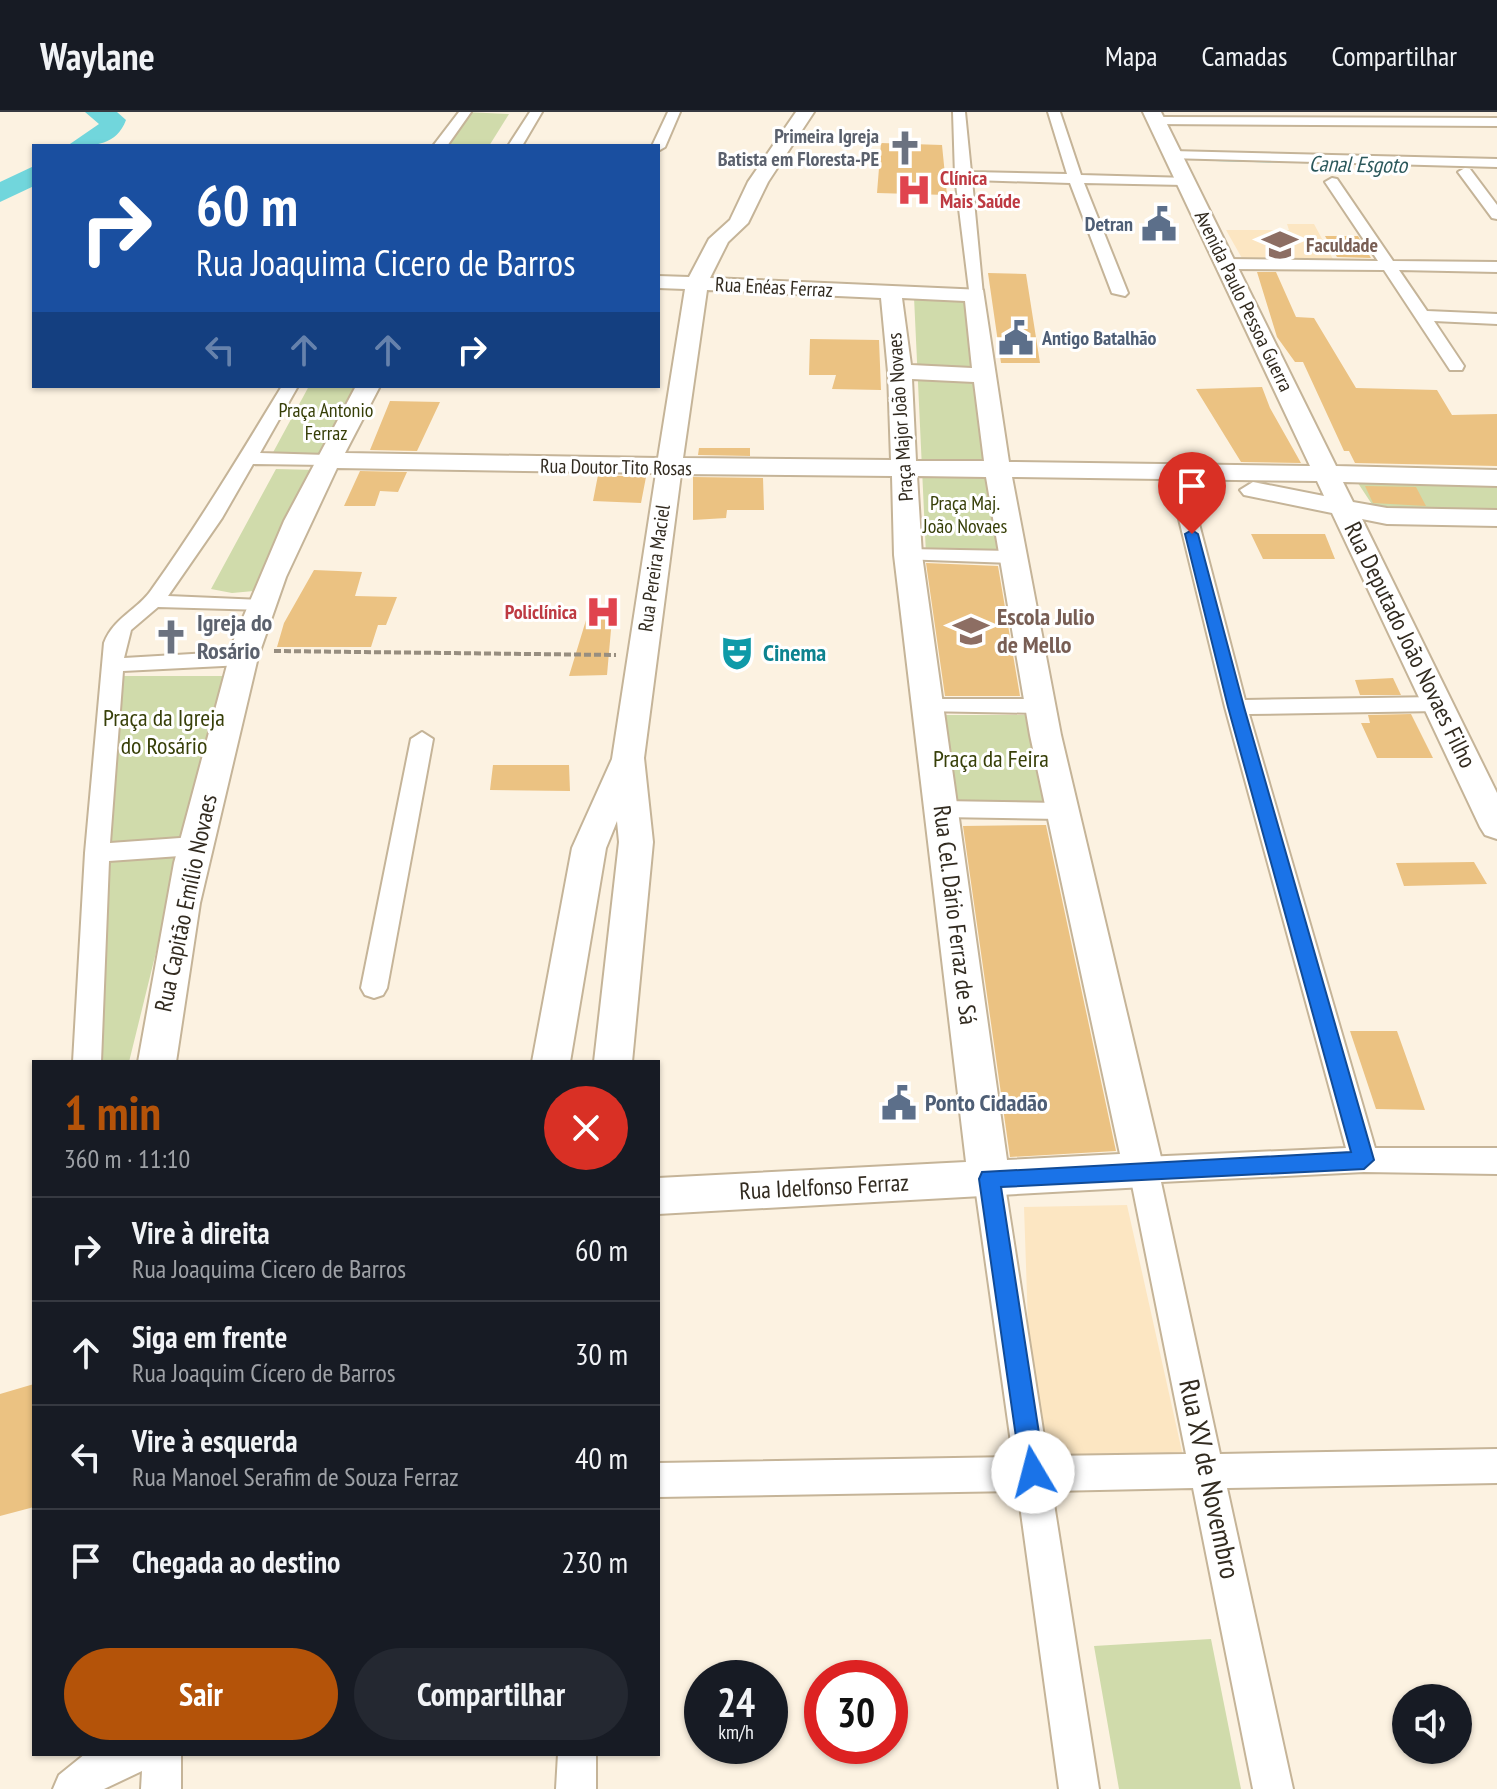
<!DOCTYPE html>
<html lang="pt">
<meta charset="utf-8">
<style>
:root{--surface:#171b24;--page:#242831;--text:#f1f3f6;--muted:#9ea1a6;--line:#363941;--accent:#b45309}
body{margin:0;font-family:"PT Sans Narrow",sans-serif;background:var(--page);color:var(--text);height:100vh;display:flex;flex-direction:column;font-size:30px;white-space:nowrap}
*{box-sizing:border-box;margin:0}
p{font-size:26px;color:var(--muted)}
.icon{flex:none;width:44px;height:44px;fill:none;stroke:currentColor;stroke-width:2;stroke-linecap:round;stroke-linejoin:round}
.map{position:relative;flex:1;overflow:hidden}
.details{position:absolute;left:32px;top:948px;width:628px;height:696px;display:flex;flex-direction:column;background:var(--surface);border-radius:0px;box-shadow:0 2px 6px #0004}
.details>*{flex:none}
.guide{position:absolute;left:32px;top:32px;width:628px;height:244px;border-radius:0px;box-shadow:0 2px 6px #0004;background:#1a4fa0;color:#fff;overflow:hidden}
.tools{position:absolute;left:1392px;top:1572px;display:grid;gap:16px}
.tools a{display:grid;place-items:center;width:80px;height:80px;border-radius:50%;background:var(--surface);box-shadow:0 2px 6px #0004;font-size:40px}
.speed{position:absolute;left:684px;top:1548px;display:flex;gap:16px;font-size:40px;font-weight:700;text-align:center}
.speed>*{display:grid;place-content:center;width:104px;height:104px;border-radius:50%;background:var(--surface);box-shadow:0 2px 6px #0004;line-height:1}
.speed small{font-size:20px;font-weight:400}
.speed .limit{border:12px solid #d22;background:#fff;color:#111}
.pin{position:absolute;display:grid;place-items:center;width:68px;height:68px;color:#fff;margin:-82px -34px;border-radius:50% 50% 50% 0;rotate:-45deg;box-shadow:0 0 8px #0007}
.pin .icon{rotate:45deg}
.me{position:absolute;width:88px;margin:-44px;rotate:352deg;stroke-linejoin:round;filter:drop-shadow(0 0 6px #0008)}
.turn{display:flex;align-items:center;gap:28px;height:168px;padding:0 32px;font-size:36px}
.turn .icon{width:104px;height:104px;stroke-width:2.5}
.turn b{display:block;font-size:56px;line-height:68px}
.lanes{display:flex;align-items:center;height:76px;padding:0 32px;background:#0003;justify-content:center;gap:40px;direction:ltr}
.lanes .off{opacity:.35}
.round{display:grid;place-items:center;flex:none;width:84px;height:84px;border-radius:42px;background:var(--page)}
.overview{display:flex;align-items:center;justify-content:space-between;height:136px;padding:0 32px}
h1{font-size:48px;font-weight:600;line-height:60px;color:var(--accent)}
.button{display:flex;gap:16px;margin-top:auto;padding:16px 32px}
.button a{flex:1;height:92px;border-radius:48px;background:var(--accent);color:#fff;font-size:32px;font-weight:600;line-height:92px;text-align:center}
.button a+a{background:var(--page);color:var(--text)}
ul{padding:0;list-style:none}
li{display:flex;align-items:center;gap:24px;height:104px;padding:0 32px;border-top:2px solid var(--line)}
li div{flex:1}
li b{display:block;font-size:30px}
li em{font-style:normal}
header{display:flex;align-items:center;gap:48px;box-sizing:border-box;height:112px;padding:0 40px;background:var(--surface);border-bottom:2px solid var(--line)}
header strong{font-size:38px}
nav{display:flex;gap:44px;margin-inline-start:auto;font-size:28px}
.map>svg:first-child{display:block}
.built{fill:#fce6c2}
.green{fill:#d0dbab}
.water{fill:#71d6dc}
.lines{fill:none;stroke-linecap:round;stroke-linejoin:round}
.river{fill:#71d6dc;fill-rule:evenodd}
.building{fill:#ebc282}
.street-casing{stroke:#c5b498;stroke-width:4}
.secondary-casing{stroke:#c5b498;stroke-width:4}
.path{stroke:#978e80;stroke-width:4;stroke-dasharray:7 3;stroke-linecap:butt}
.street{fill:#fff;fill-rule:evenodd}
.secondary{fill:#fff;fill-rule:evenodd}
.route{fill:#1a73e8;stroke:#114b97;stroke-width:2}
.labels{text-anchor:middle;stroke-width:6;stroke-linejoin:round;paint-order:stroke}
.far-worship-label{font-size:20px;font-weight:bold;fill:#5b616d;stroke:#fff;text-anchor:end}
.far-health-label{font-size:20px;font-weight:bold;fill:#be3a42;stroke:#fff;text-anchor:start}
.far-service-label{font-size:20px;font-weight:bold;fill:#4e5e75;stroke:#fff;text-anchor:end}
.far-education-label{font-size:20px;font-weight:bold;fill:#785e54;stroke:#fff;text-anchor:start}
.far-street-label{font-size:20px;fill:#322b20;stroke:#fff}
.far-park-label{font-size:20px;fill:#373f08;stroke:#fff}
.far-water-label{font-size:22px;font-style:italic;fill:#2b585b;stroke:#fff}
.education-label{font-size:24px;font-weight:bold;fill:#785e54;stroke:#fff;text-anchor:start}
.worship-label{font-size:24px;font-weight:bold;fill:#5b616d;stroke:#fff;text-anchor:start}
.street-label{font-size:24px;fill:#322b20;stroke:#fff}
.culture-label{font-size:24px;font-weight:bold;fill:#0d838f;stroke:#fff;text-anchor:start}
.park-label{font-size:24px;fill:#373f08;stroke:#fff}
.service-label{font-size:24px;font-weight:bold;fill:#4e5e75;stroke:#fff;text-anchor:start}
.near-street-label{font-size:28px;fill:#322b20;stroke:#fff}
</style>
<header>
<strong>Waylane</strong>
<nav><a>Mapa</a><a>Camadas</a><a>Compartilhar</a></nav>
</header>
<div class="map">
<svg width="1497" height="1677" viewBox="0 0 1497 1677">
<rect width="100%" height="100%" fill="#fcf2e1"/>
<!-- built -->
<path class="built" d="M1287,112h27l20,37 -91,-1 -17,-30h63z
M1127,1093l56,251 -150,16 -9,-265z"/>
<!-- green -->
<path class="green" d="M464,0l45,2 -20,32h-47z
M914,185l59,3 39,257 -86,-2z
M309,274h71l-37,74 -73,-2z
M276,357l40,1 -62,121 -22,2 -21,-4z
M1352,362l145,2v41l-118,-2z
M123,564h101l-95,386h-34z
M939,603h92l16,90 -98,-2z
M1211,1527l30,150h-122l-25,-143z"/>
<!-- water -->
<path class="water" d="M1218,47l279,7v2l-282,-7z"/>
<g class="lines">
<!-- river -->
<path class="river" d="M85,0h32l9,8c-10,27 -35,26 -59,26l32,-22z
M34,54v20l-34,16v-20z"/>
</g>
<!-- building -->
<path class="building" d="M881,31l61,2 5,50 -70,-2z
M1325,124h33l13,22 -34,-1z
M1257,160h19l20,45 18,1 42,70 81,2 15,25 45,-1v52l-142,-3 -6,-12h-5l-41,-89h-8l-18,-25z
M988,161l38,1 14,89h-39z
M810,227l69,1 2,50 -49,-1 4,-14h-27z
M1262,275l8,21 31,55 -60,-1 -45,-73z
M390,289l50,1 -23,49 -47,-1z
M699,336h51v8l-52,-1z
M360,359l47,1 -9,20 -18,-1 -5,15h-31z
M598,363l48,2 -5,26 -48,-2z
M693,365l70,1 1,32h-37l-1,8 -33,2z
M1365,374l51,1 10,19 -53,-3z
M1251,422h74l10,25h-72z
M926,451l72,3 22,130h-75z
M314,458l48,2 -7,24 42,1 -11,28h-8l-7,22h-94l7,-24z
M590,495h23l-6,68 -38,1z
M1393,566l8,17h-41l-5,-15z
M1411,602l22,44h-56l-16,-35h9l-2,-8z
M493,653h76l1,26 -80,-1z
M1046,713l70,326 -106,6 -47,-331z
M1474,750l13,22 -83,2 -8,-23z
M1350,919h47l28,79 -49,-1z
M34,1272v123l-34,9v-122z"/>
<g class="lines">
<!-- street casing -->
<g class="street-casing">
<path id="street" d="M459,0h12l-24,34h-14z
M530,0h12l-20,34h-14z
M668,0h12l-15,35 -7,4v-5h-6z
M953,0h12l6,60 96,2 -19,-62h12l21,63 108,3v6l-5,1 -100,-2 44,110 -3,3 -13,-3 -42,-110 -98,-3 11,115 -13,3 -15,-122z
M1157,5l340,1v8l-345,-2v-6z
M1172,39l325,8v8l-330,-9v-6z
M1465,56l5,1 27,36v14l-5,-1 -34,-46z
M1332,66l5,1 56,82 104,1v10l-98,-2 28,41 70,3v10l-63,-3 30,45 -2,4h-12l-66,-100 -158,-1 -8,-5 8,-5 152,2 -53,-79z
M282,274h16l-38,67 67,2 9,5 -9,5 -74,-1 -31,54 -54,78 93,4 10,6 -3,4 -110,-3 -27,23 -7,28 119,-7 11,7 -11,7 -120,6 -13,172 84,-6 9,3 3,6 -3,6 -9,3 -85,6 -8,201h-28l12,-209 19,-210c10,-26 34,-33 48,-54 47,-66 88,-134 130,-203z
M1176,353l9,5 60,230 194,-3 11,7 -11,7 -190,3 126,434h122v26l-133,-2 -203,10 59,272 277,-5v34l-270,5 66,301h-40l-60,-301 -141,3 47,298h-40l-41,-298 -360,6v-34l355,-6 -39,-278 5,-9 10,-4 10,4 5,9 43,277 139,-2 -57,-284 5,-9 10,-4 202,-9 -121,-441 -58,-237z
M908,437l104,2 10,6 -10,6 -111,-4 -3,-4z
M927,587h112l11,7 -11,7 -120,-2 -3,-5z
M422,620l11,7 -46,249 -4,7 -9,3 -9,-3 -4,-7 50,-249z
M941,689l119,2 12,8 -12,8 -119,-2 -12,-8z
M85,1642h96v35h-40l1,-18 -38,18h-51l6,-14z
M558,1642h38v35h-40z"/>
</g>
<!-- secondary casing -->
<g class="secondary-casing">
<path id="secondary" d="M796,0h18l-46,70 -20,41 -20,19 -18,36 273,12 26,172 301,4 -167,-354h18l175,354 161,4v16l-154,-4 10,20 34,6 110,2v16l-110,-2 -25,-5 135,274v46l-12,-4 -5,-8 -148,-314 -88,-18 -4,-5 13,-8 71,14 -7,-15 -305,-4 49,258 103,435 -6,12 -14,5 -486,27v-36l308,-16 -72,-607 -2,-79 -211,-2 -37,284 9,84 -21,220h-38l25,-220 -2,-21 -11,27 -36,214h-38l40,-214 40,-89 44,-286 -319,-5 -51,109 -28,80 -58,246 -24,159h-38l36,-199 60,-224 50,-118 72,-135h24l-35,67 313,5 27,-169 -27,-1v-12l31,1 20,-38 21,-19 18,-38zM707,178l174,8 7,74 3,88 -208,-2zM902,186l63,3 7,67 -61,-3zM912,267l62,3 10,79h-68zM917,364l69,1 44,258 90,419 -113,6 -85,-605z"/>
</g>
<!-- path -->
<path class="path" d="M274,539l342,4"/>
<!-- street -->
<use href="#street" class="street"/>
<!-- secondary -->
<use href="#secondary" class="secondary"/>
</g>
<!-- route -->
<path class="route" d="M1192,418l6,4 46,173 130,453 -10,9 -363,18 44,285 -4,8 -8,4 -9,-4 -3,-8 -42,-293 3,-7 369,-20 -123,-445 -43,-173z"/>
<!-- icons -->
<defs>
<g id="church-bare" transform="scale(2.76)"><path d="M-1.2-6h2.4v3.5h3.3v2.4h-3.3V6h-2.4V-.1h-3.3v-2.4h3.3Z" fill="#6b7280" stroke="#fff" stroke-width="2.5" paint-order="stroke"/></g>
<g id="hospital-bare" transform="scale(2.76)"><path d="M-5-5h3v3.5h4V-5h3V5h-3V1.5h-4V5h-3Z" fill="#e0444e" stroke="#fff" stroke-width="2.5" paint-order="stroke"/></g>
<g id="civic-bare" transform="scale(2.76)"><path d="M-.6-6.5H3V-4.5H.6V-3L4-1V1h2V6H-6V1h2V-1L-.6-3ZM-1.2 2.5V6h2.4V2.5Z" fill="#5c6f8a" stroke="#fff" stroke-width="2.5" paint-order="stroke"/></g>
<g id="university-bare" transform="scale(2.76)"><path d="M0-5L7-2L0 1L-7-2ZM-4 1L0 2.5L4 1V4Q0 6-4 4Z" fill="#8d6e63" stroke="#fff" stroke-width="2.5" paint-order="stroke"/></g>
<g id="theatre-bare" transform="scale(2.76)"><path d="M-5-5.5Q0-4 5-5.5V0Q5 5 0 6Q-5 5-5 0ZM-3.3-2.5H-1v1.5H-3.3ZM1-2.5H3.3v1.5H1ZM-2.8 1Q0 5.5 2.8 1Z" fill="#0f9aa8" stroke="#fff" stroke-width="2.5" paint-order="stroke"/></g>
</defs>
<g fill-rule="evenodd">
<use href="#church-bare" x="905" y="36"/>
<use href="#hospital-bare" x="914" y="78"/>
<use href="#civic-bare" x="1159" y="112"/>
<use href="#university-bare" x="1280" y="133"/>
<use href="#civic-bare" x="1016" y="226"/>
<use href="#hospital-bare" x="603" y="500"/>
<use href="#university-bare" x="971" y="519"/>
<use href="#church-bare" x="171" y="525"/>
<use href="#theatre-bare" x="737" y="541"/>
<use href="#civic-bare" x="899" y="991"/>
</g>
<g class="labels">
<!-- far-worship labels -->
<g class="far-worship-label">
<text x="879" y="31">Primeira Igreja<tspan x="879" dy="23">Batista em Floresta-PE</tspan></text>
</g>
<!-- far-health labels -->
<g class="far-health-label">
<text x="940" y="73">Clínica<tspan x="940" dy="23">Mais Saúde</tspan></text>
<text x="577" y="507" text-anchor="end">Policlínica</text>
</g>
<!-- far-service labels -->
<g class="far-service-label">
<text x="1133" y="119">Detran</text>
<text x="1042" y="233" text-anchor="start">Antigo Batalhão</text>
</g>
<!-- far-education labels -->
<g class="far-education-label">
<text x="1306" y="140">Faculdade</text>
</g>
<!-- far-street labels -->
<g class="far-street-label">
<text transform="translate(774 175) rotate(3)" y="7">Rua Enéas Ferraz</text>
<text transform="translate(1244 189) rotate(64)" y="7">Avenida Paulo Pessoa Guerra</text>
<text transform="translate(900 305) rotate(-94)" y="7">Praça Major João Novaes</text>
<text transform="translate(616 355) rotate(1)" y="7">Rua Doutor Tito Rosas</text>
<text transform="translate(654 456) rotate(-82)" y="7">Rua Pereira Maciel</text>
</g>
<!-- far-park labels -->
<g class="far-park-label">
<text x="326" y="305">Praça Antonio<tspan x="326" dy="23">Ferraz</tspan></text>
<text x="965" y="398">Praça Maj.<tspan x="965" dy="23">João Novaes</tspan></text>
</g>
<!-- far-water labels -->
<g class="far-water-label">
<text transform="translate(1358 52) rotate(1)" y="8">Canal Esgoto</text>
</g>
<!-- education labels -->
<g class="education-label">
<text x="997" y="513">Escola Julio<tspan x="997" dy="28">de Mello</tspan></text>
</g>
<!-- worship labels -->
<g class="worship-label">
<text x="197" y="519">Igreja do<tspan x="197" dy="28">Rosário</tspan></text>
</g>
<!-- street labels -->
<g class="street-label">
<text transform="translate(1410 533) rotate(64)" y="8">Rua Deputado João Novaes Filho</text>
<text transform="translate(186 791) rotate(-78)" y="8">Rua Capitão Emílio Novaes</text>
<text transform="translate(955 803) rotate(83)" y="8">Rua Cel. Dário Ferraz de Sá</text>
<text transform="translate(824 1075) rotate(-3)" y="8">Rua Idelfonso Ferraz</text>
</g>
<!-- culture labels -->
<g class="culture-label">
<text x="763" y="549">Cinema</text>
</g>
<!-- park labels -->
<g class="park-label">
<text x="164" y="614">Praça da Igreja<tspan x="164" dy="28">do Rosário</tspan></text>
<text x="991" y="655">Praça da Feira</text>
</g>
<!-- service labels -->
<g class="service-label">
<text x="925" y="999">Ponto Cidadão</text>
</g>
<!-- near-street labels -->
<g class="near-street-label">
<text transform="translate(1210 1367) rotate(78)" y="10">Rua XV de Novembro</text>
</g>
</g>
</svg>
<div class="tools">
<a><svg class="icon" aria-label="sound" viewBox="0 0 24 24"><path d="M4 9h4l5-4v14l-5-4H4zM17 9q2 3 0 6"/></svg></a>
</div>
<div class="speed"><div>24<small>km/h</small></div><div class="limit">30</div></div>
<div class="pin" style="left:1192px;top:422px;background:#d93025"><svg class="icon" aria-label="arrive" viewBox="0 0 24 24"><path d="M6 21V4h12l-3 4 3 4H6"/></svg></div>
<svg class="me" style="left:1033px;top:1360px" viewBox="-20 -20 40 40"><circle r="19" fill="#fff"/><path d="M0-13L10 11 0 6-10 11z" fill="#1a73e8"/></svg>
<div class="guide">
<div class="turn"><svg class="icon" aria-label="right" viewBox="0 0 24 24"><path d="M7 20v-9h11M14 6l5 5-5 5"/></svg><div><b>60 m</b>Rua Joaquima Cicero de Barros</div></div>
<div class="lanes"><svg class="icon off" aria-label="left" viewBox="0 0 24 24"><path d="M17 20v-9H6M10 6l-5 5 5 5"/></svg><svg class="icon off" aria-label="ahead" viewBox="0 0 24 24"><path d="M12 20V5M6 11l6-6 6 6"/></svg><svg class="icon off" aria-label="ahead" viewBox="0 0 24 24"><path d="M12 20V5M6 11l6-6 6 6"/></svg><svg class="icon" aria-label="right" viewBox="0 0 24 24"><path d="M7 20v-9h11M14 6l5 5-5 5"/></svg></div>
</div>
<section class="details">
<div class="overview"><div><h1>1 min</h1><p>360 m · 11:10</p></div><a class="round" style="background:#d93025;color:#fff"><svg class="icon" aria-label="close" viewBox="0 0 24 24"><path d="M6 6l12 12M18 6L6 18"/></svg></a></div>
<ul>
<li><svg class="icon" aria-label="right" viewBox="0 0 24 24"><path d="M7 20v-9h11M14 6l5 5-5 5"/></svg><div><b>Vire à direita</b><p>Rua Joaquima Cicero de Barros</p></div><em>60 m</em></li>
<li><svg class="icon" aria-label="ahead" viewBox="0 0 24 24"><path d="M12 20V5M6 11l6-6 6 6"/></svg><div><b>Siga em frente</b><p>Rua Joaquim Cícero de Barros</p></div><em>30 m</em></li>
<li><svg class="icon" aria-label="left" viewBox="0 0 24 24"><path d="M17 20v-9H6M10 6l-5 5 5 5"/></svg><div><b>Vire à esquerda</b><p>Rua Manoel Serafim de Souza Ferraz</p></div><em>40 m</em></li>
<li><svg class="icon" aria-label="arrive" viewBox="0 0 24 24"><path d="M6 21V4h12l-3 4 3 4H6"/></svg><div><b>Chegada ao destino</b></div><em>230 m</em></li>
</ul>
<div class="button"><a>Sair</a><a>Compartilhar</a></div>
</section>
</div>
